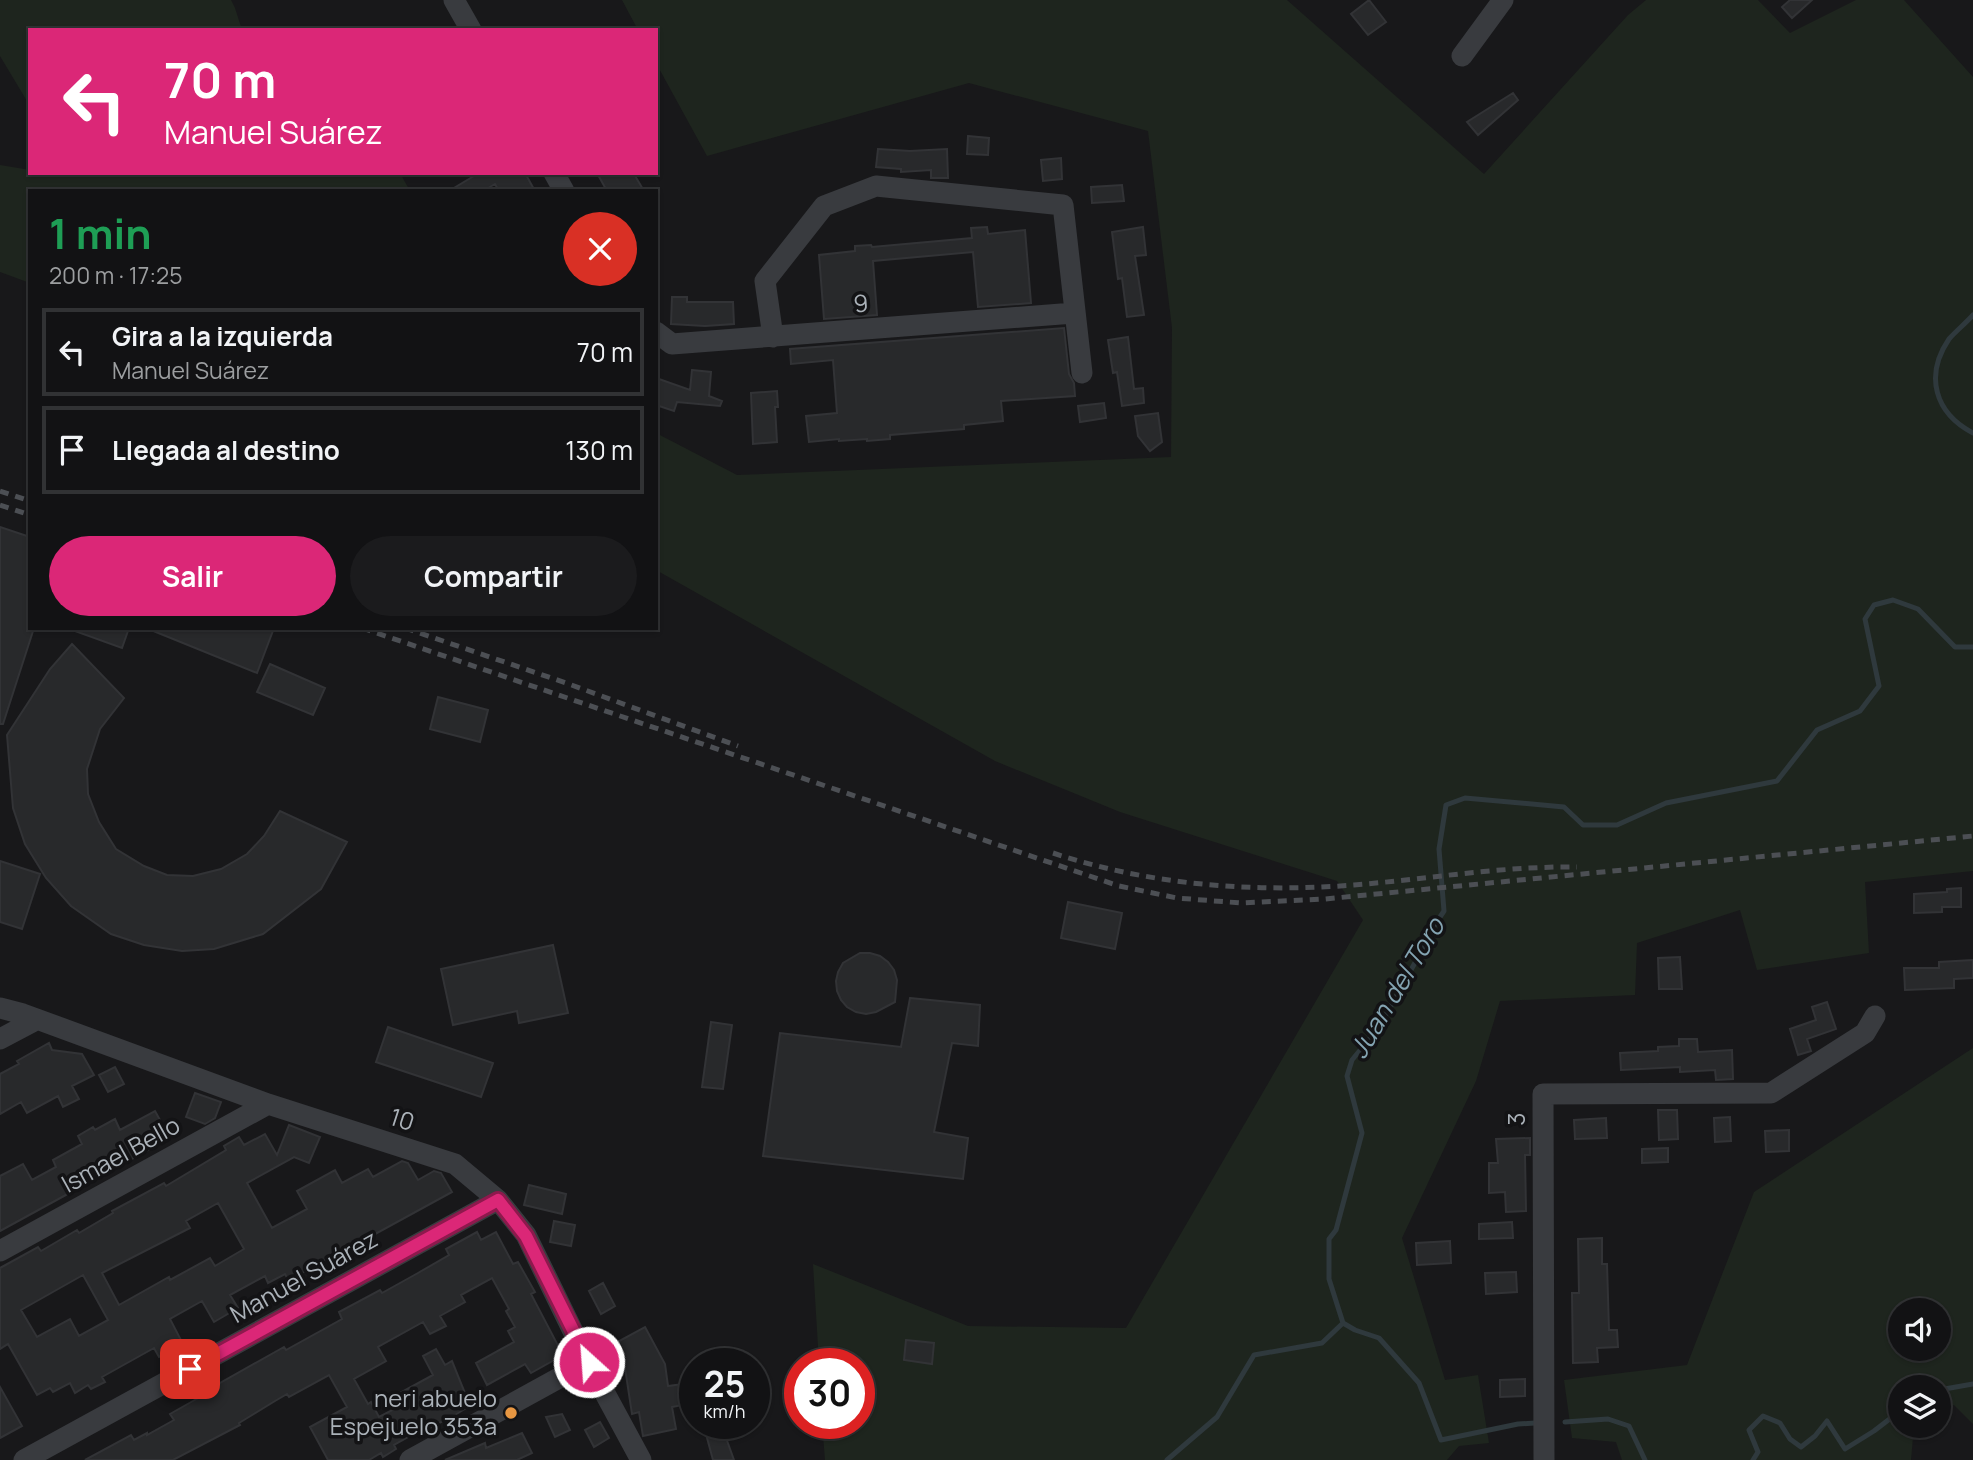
<!DOCTYPE html>
<html lang="es">
<meta charset="utf-8">
<style>
:root{--surface:#121214;--page:#1b1b1d;--text:#f1f3f6;--muted:#9c9ea0;--line:#313234;--accent:#db2777}
body{margin:0;font-family:Manrope,sans-serif;background:var(--page);color:var(--text);height:100vh;display:flex;flex-direction:column;font-size:26px;white-space:nowrap}
*{box-sizing:border-box;margin:0}
p{font-size:23px;color:var(--muted)}
.icon{flex:none;width:38px;height:38px;fill:none;stroke:currentColor;stroke-width:2;stroke-linecap:round;stroke-linejoin:round}
.map{position:relative;flex:1;overflow:hidden}
.drawer{position:absolute;left:28px;top:189px;width:630px;height:441px;display:flex;flex-direction:column;background:var(--surface);border-radius:0px;box-shadow:0 2px 5px #0004,0 0 0 2px var(--line)}
.drawer>*{flex:none}
.hud{position:absolute;left:28px;top:28px;width:630px;height:147px;border-radius:0px;box-shadow:0 2px 5px #0004,0 0 0 2px var(--line);background:#db2777;color:#fff;overflow:hidden}
.controls{position:absolute;left:1888px;top:1298px;display:grid;gap:14px}
.controls a{display:grid;place-items:center;width:63px;height:63px;border-radius:50%;background:var(--surface);box-shadow:0 2px 5px #0004,0 0 0 2px var(--line);font-size:35px}
.speed{position:absolute;left:679px;top:1348px;display:flex;gap:14px;font-size:35px;font-weight:700;text-align:center}
.speed>*{display:grid;place-content:center;width:91px;height:91px;border-radius:50%;background:var(--surface);box-shadow:0 2px 5px #0004,0 0 0 2px var(--line);line-height:1}
.speed small{font-size:18px;font-weight:400}
.speed .limit{border:10px solid #d22;background:#fff;color:#111}
.pin{position:absolute;display:grid;place-items:center;width:60px;height:60px;color:#fff;margin:-30px;border-radius:14px;box-shadow:0 4px 10px #0006}
.me{position:absolute;width:77px;margin:-38px;rotate:334deg;stroke-linejoin:round;filter:drop-shadow(0 0 5px #0008)}
.turn{display:flex;align-items:center;gap:24px;height:147px;padding:0 21px;font-size:32px}
.turn .icon{width:91px;height:91px;stroke-width:2.5}
.turn b{display:block;font-size:49px;line-height:60px}
.round{display:grid;place-items:center;flex:none;width:74px;height:74px;border-radius:37px;background:var(--page)}
.head{display:flex;align-items:center;justify-content:space-between;height:119px;padding:0 21px}
h1{font-size:42px;font-weight:700;line-height:52px;color:#1e9e55}
.action{display:flex;gap:14px;margin-top:auto;padding:14px 21px}
.action a{flex:1;height:80px;border-radius:42px;background:var(--accent);color:#fff;font-size:28px;font-weight:700;line-height:80px;text-align:center}
.action a+a{background:var(--page);color:var(--text)}
ul{padding:0;list-style:none}
li{display:flex;align-items:center;gap:21px;height:88px;margin:0 14px 10px;padding:0 7px;border:4px solid var(--line);border-radius:0px}
li div{flex:1}
li b{display:block;font-size:26px}
li em{font-style:normal}
.map>svg:first-child{display:block}
.green{fill:#1e251e;fill-rule:evenodd}
.lines{fill:none;stroke-linecap:round;stroke-linejoin:round}
.stream{stroke:#2f393d;stroke-width:5}
.building{fill:#28292b;stroke:#323336;stroke-width:2;fill-rule:evenodd}
.minor{stroke:#393b3f;stroke-width:21}
.rail{stroke:#4c4f54;stroke-width:5;stroke-dasharray:9 7;stroke-linecap:butt}
.route-casing{stroke:#8e194d;stroke-width:18}
.route{stroke:#db2777;stroke-width:12}
.poi-dot{fill:#e89742;stroke:#131315;stroke-width:2.5}
.labels{text-anchor:middle;stroke-width:7;stroke-linejoin:round;paint-order:stroke}
.street-label{font-size:24px;fill:#abb2b9;stroke:#131315}
.poi-label{font-size:24px;fill:#abb2b9;stroke:#131315;text-anchor:end}
.water-label{font-size:26px;font-style:italic;fill:#84a4b2;stroke:#131315}
</style>
<div class="map">
<svg width="1973" height="1460" viewBox="0 0 1973 1460">
<rect width="100%" height="100%" fill="#18181a"/>
<!-- green -->
<path class="green" d="M0,0h231l4,8 7,22h-212v76l-30,-50z
M622,0h665l197,174 144,-159 18,-15h112l32,33 66,-33h48l69,77v794l-108,11 4,71 -112,17 -17,-60 -103,33 -2,52 -135,6 -24,80 -74,157 43,142 33,-5 11,68 -30,3 -12,14h-622l-3,-37h37v-60h-40l-6,-99 155,62 158,2 237,-408 -26,-39 -217,-69 -125,-51 -339,-191v-137l81,42 434,-18 1,-129 -24,-197 -179,-48 -262,73 -51,-93v-33h-18z
M0,165l30,5v3h23l26,4 7,-4h314l10,18h-380v92l-30,-11z
M1973,1048v376l-19,-19 -15,6v-23h-39v38h14l-3,34h-289l-6,-18 -44,-4 -8,-58 123,-15 67,-173zM1900,1311h39v38h-39z"/>
<g class="lines">
<!-- stream -->
<path class="stream" d="M1973,315c-7,8 -17,16 -24,24 -25,37 -14,74 24,94
M1343,1323l-14,-44v-40l7,-9 26,-97 -15,-57 5,-16 27,-33 42,-75 9,-20 14,-21 -5,-62 7,-44 19,-7 99,9 19,18h34l49,-22 111,-22 40,-51 43,-19 19,-25 -14,-67 9,-14 19,-5 25,9 37,38h18
M1343,1323l12,7 24,8 40,45 22,57 77,-16 17,-1
M1939,1390l34,-6
M1565,1422l43,-3 21,7 16,34
M1167,1460l50,-43 37,-62 68,-12 21,-20
M1753,1460l5,-8 -9,-22 14,-14 17,7 10,16 11,8 14,-11 12,-15 18,28 29,-18 26,-20"/>
</g>
<!-- building -->
<path class="building" d="M1369,0l17,22 -18,13 -17,-21z
M1790,0h22l-20,18 -10,-11z
M1513,93l5,7 -40,35 -11,-13z
M968,136l21,2 -1,17 -21,-1z
M878,149l32,2 37,-2 1,29h-17v-8l-30,2v-3l-25,-2z
M1061,158l1,21 -19,2 -2,-21z
M479,173h46l10,18h-36l-4,-7 -12,7h-34z
M597,173l37,1 10,17h-37z
M1122,185l2,16 -32,2 -1,-16z
M987,227l1,7 37,-4 6,73 -53,4 -5,-55 -100,9 4,54 -53,4 -5,-64 36,-4v-5l16,-1 1,2 100,-9 -1,-10z
M1143,227l3,28 -11,1 9,59 -17,2 -5,-39 -4,1 -6,-47z
M672,297h15v5h46l1,22 -29,2 -34,-2z
M1064,328l5,46 5,9 1,13 -74,5 2,20 -39,4v4l-74,6v4l-23,2v-2l-28,2v-2l-30,3 -3,-26 31,-3 -4,-53 -42,4 -1,-15z
M1128,337l6,52 9,-1 1,15 -22,3 -5,-34 -4,1 -5,-33z
M692,370l19,2 -2,24 13,5 -2,5 -43,-4 -3,9 -18,-6v-27l34,12z
M777,391l1,16h-3l2,35 -24,2 -2,-51z
M1104,403l2,15 -26,4 -2,-16z
M1158,413l4,29 -12,9 -12,-15 -3,-20z
M0,527l30,10v91h4l-31,96h-3z
M73,628h56l-7,20 -50,-18z
M146,628h128l-17,45z
M72,644l52,54 -24,31 -13,40 1,25 11,28 17,27 28,17 23,9 26,1 28,-7 26,-15 17,-18 16,-25 67,31 -26,47 -58,45 -49,15 -32,2 -38,-6 -33,-11 -40,-28 -25,-28 -21,-34 -12,-36 -6,-73 43,-66z
M270,664l55,24 -12,27 -56,-23z
M438,697l50,13 -8,32 -50,-13z
M0,861l40,13 -18,55 -22,-7z
M1961,888v19h-19v5l-28,1v-19l33,-2v-3z
M1068,902l54,11 -7,36 -54,-11z
M553,945l15,68 -49,10 -2,-12 -64,14 -12,-56z
M860,953h10l10,3 8,6 6,8 3,10 -2,22 -19,10 -10,2 -10,-2 -9,-5 -6,-7 -4,-9 -1,-10 2,-9 5,-9z
M1680,957l2,32h-23l-1,-31z
M1973,960v18l-19,1v9l-49,2 -1,-22h35v-6z
M910,998l70,7 -2,41 -26,-3 -18,89 34,6 -5,41 -200,-23 17,-123 121,14z
M1827,1002l9,27 -29,10 4,12 -13,4 -8,-26 26,-9 -4,-13z
M711,1022l21,3 -9,64 -21,-2z
M388,1027l105,36 -12,34 -105,-35z
M1679,1039h18l1,13 34,-2 1,29 -17,1 -1,-10 -35,2v-5l-59,3 -1,-17 38,-2v-4l21,-1z
M49,1043l3,7 30,4 12,21 -22,11 7,13 -16,8 -5,-11 -31,17 -6,-11 -21,12v-40l19,-10 -2,-3z
M115,1067l9,17 -16,8 -9,-17z
M195,1093l26,9 -6,16 -10,6 -19,-7z
M1658,1110h19l1,29 -19,1z
M155,1111l15,27 -170,93v-55l23,-12 9,16 24,-13 -3,-7 29,-16 -4,-8 15,-9 2,3 20,-11 5,11z
M1730,1117l1,24 -16,1 -1,-24z
M1606,1118l1,20 -32,1 -1,-19z
M289,1125l31,12 -11,26 -15,-6 -47,26 25,45 35,-19 -10,-18 38,-21 7,13 26,-14 5,8 29,-16 6,2 10,17 16,-9 7,2 11,19 -106,58 -1,-1 -43,24 1,3 -13,7 -5,-9 -17,9 -3,-7 -35,19 8,13 -24,14 -12,-21 -32,18 13,25 -24,13 -5,-9 -52,29 3,5 -14,7 -3,-4 -13,8 -5,-10 -17,9 -3,-4 -13,7 -29,-51 -8,5v-81l38,-21 3,4 36,-21 2,3 34,-20 -1,-2 52,-28 2,3 60,-36 -2,-4 15,-9 5,8 21,-11 12,21zM218,1203l26,46 -29,17 -5,-8 -40,22 -1,-3 -50,28 -17,-32 88,-45 -4,-7zM83,1275l25,45 -29,16 -9,-17 -33,18 -16,-27z
M1789,1130v21l-23,1 -1,-21z
M1530,1138v17h-5l1,56 -20,1 -1,-20 -16,1v-30h9l-2,-24z
M1668,1148v14l-26,1v-14z
M529,1185l37,9 -4,20 -38,-9z
M554,1221l21,4 -4,21 -21,-4z
M1512,1222l1,16 -34,1v-15z
M477,1232l4,8 15,-8 17,32 5,-2 17,30 -4,2 32,61 -32,18 -6,-9 -38,21 -11,-22 38,-21 -6,-11 7,-4 -9,-16 3,-2 -17,-31 -31,17 4,7 -25,14 6,10 -16,8 -7,-12 -45,25 8,14 -32,18 14,25 3,-2 8,15 27,-14 -6,-10 33,-18 -10,-19 13,-7 9,16 7,-4 17,42 -2,2 1,2 -13,8 -33,17 -1,-2 -27,15 2,4 -13,8 -2,-4 -12,7h-41l-18,-33 37,-20 -18,-32 -40,22 -2,-3 -12,7 -36,22 1,2 -67,35h-88l46,-25 3,5 13,-7v2l27,-15 -4,-6 37,-21 -3,-4 13,-7 1,2 66,-37 2,3 56,-31 -3,-7 41,-22 2,3 36,-20 31,-18 -3,-6z
M1602,1238v26h5l2,66h8l1,17 -21,1 1,14 -25,1 -1,-70h7l-1,-54z
M1450,1241l1,22 -34,2 -1,-22z
M1516,1272l1,20 -31,2 -1,-21z
M603,1283l12,23 -14,8 -12,-23z
M645,1327l20,37 3,22 22,-3 3,20 -21,4 4,22 -33,7 -4,-24 -7,2 -7,-46 -13,7 -13,-23z
M906,1340l28,3 -2,21 -28,-4z
M1525,1379v17l-25,1v-17z
M0,1387l22,39 -22,12z
M562,1414l8,16 -15,7 -9,-20z
M600,1422l9,16 -15,9 -9,-17z
M703,1423h47l1,5 -26,7 9,25h-21z
M522,1433l10,20 -15,7h-72l40,-17 1,5z"/>
<g class="lines">
<!-- minor -->
<path class="minor" d="M454,0l17,30
M1462,56l41,-56
M554,173l10,18
M656,332l16,12 402,-31
M773,337l-8,-56 59,-75 52,-20 187,19 19,168
M0,1008l23,6 245,90 187,60 43,36 28,35 62,127 53,98
M0,1039l36,-19
M0,1251l268,-147
M24,1460l474,-260
M410,1460l178,-98
M1544,1460l-1,-366 228,-1 94,-60 10,-17"/>
<!-- rail -->
<path class="rail" d="M0,491l30,10
M0,505l30,10
M362,628l757,258 58,12 64,5 84,-4 648,-63
M405,628l161,55 172,63
M1053,853c96,32 200,40 301,32 74,-6 148,-19 223,-18"/>
</g>
<g class="lines">
<!-- route casing -->
<g class="route-casing">
<path id="route" d="M190,1369l308,-169 28,36 63,126"/>
</g>
<!-- route -->
<use href="#route" class="route"/>
</g>
<!-- markers -->
<circle class="poi-dot" cx="511" cy="1413" r="7"/>
<g class="labels">
<!-- street labels -->
<g class="street-label">
<text transform="translate(861 304) rotate(-4)" y="8">9</text>
<text transform="translate(1517 1119) rotate(-90)" y="8">3</text>
<text transform="translate(402 1120) rotate(18)" y="8">10</text>
<text transform="translate(121 1155) rotate(-29)" y="8">Ismael Bello</text>
<text transform="translate(304 1277) rotate(-29)" y="8">Manuel Suárez</text>
</g>
<!-- poi labels -->
<g class="poi-label">
<text x="497" y="1407">neri abuelo<tspan x="497" dy="28">Espejuelo 353a</tspan></text>
</g>
<!-- water labels -->
<g class="water-label">
<text transform="translate(1397 988) rotate(-59)" y="9">Juan del Toro</text>
</g>
</g>
</svg>
<div class="controls">
<a><svg class="icon" aria-label="sound" viewBox="0 0 24 24"><path d="M4 9h4l5-4v14l-5-4H4zM17 9q2 3 0 6"/></svg></a>
<a><svg class="icon" aria-label="layers" viewBox="0 0 24 24"><path d="M12 4l9 5-9 5-9-5zM3 14l9 5 9-5"/></svg></a>
</div>
<div class="speed"><div>25<small>km/h</small></div><div class="limit">30</div></div>
<div class="pin" style="left:190px;top:1369px;background:#d93025"><svg class="icon" aria-label="arrive" viewBox="0 0 24 24"><path d="M6 21V4h12l-3 4 3 4H6"/></svg></div>
<svg class="me" style="left:589px;top:1362px" viewBox="-20 -20 40 40"><circle r="17" fill="#db2777" stroke="#fff" stroke-width="3"/><path d="M0-11L8 9 0 5-8 9z" fill="#fff"/></svg>
<div class="hud">
<div class="turn"><svg class="icon" aria-label="left" viewBox="0 0 24 24"><path d="M17 20v-9H6M10 6l-5 5 5 5"/></svg><div><b>70 m</b>Manuel Suárez</div></div>
</div>
<section class="drawer">
<div class="head"><div><h1>1 min</h1><p>200 m · 17:25</p></div><a class="round" style="background:#d93025;color:#fff"><svg class="icon" aria-label="close" viewBox="0 0 24 24"><path d="M6 6l12 12M18 6L6 18"/></svg></a></div>
<ul>
<li><svg class="icon" aria-label="left" viewBox="0 0 24 24"><path d="M17 20v-9H6M10 6l-5 5 5 5"/></svg><div><b>Gira a la izquierda</b><p>Manuel Suárez</p></div><em>70 m</em></li>
<li><svg class="icon" aria-label="arrive" viewBox="0 0 24 24"><path d="M6 21V4h12l-3 4 3 4H6"/></svg><div><b>Llegada al destino</b></div><em>130 m</em></li>
</ul>
<div class="action"><a>Salir</a><a>Compartir</a></div>
</section>
</div>
